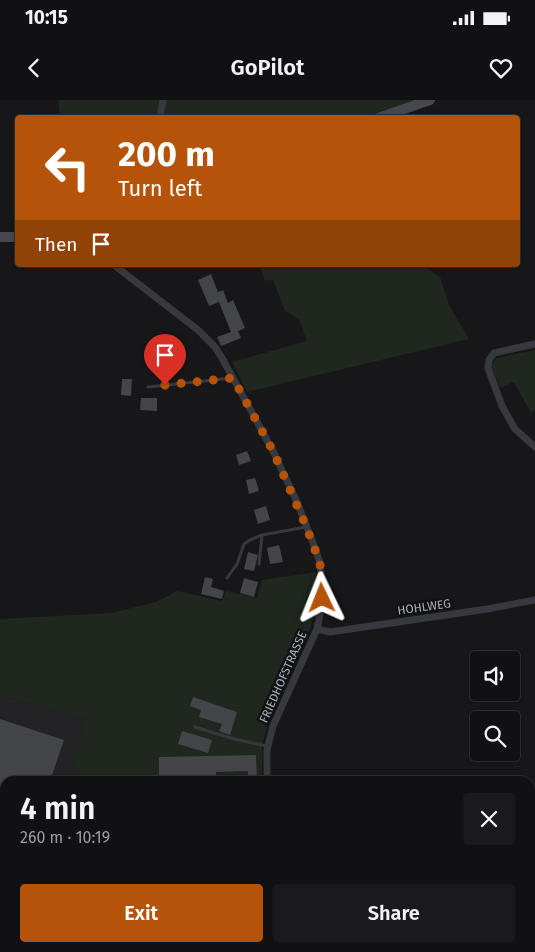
<!DOCTYPE html>
<meta charset="utf-8">
<style>
:root{--surface:#111113;--page:#1a1a1c;--text:#f1f3f6;--muted:#9c9da0;--line:#303133;--accent:#b45309}
body{margin:0;font-family:"Fira Sans",sans-serif;background:var(--page);color:var(--text);height:100vh;display:flex;flex-direction:column;font-size:19px;white-space:nowrap}
*{box-sizing:border-box;margin:0}
p{font-size:16px;color:var(--muted)}
.icon{flex:none;width:28px;height:28px;fill:none;stroke:currentColor;stroke-width:2;stroke-linecap:round;stroke-linejoin:round}
.map{position:relative;flex:1;overflow:hidden}
.side{position:absolute;left:0px;top:676px;width:535px;height:176px;display:flex;flex-direction:column;background:var(--surface);border-radius:15px 15px 0 0;box-shadow:0 1px 4px #0004,0 0 0 1px var(--line)}
.side>*{flex:none}
.guide{position:absolute;left:15px;top:15px;width:505px;height:152px;border-radius:5px;box-shadow:0 1px 4px #0004,0 0 0 1px var(--line);background:#b45309;color:#fff;overflow:hidden}
.tools{position:absolute;left:470px;top:551px;display:grid;gap:10px}
.tools a{display:grid;place-items:center;width:50px;height:50px;border-radius:5px;background:var(--surface);box-shadow:0 1px 4px #0004,0 0 0 1px var(--line);font-size:25px}
.pin{position:absolute;display:grid;place-items:center;width:42px;height:42px;color:#fff;margin:-51px -21px;border-radius:50% 50% 50% 0;rotate:-45deg;box-shadow:0 0 5px #0007}
.pin .icon{rotate:45deg}
.me{position:absolute;width:55px;margin:-28px;rotate:358deg;stroke-linejoin:round;filter:drop-shadow(0 0 4px #0008)}
.turn{display:flex;align-items:center;gap:18px;height:105px;padding:0 20px;font-size:22px}
.turn .icon{width:65px;height:65px;stroke-width:2.5}
.turn b{display:block;font-size:35px;line-height:42px}
.then{display:flex;align-items:center;height:48px;padding:0 20px;background:#0003;gap:10px;font-size:19px}
.round{display:grid;place-items:center;flex:none;width:52px;height:52px;border-radius:5px;background:var(--page)}
.headline{display:flex;align-items:center;justify-content:space-between;height:85px;padding:0 20px}
h1{font-size:30px;font-weight:600;line-height:38px}
.button{display:flex;gap:10px;margin-top:auto;padding:10px 20px}
.button a{flex:1;height:58px;border-radius:5px;background:var(--accent);color:#fff;font-size:20px;font-weight:600;line-height:58px;text-align:center}
.button a+a{background:var(--page);color:var(--text)}
.status{display:flex;justify-content:space-between;align-items:center;height:35px;padding:0 25px;background:var(--surface);direction:ltr}
.status svg{height:14px;fill:currentColor}
header{display:flex;justify-content:space-between;align-items:center;height:65px;padding:0 20px;background:var(--surface);font-size:22px;font-weight:600}
.map>svg:first-child{display:block}
.built{fill:#232326}
.green{fill:#1f271f}
.building{fill:#434549}
.lines{fill:none;stroke-linecap:round;stroke-linejoin:round}
.lane{stroke:#38393e;stroke-width:3}
.street{stroke:#38393e;stroke-width:7}
.secondary{stroke:#46484e;stroke-width:10}
.route{stroke:#b45309;stroke-width:9;stroke-dasharray:0 16.2}
.labels{text-anchor:middle;stroke-width:5;stroke-linejoin:round;paint-order:stroke}
.street-label{font-size:12px;fill:#a9afb9;stroke:#121214}
</style>
<div class="status"><b>10:15</b><svg viewBox="0 0 49 12"><path d="M0 12V9h3v3zM5 12V6h3v6zM10 12V3h3v9zM15 12V0h3v12zM26 1h20v11H26zM47 4h2v5h-2z"/></svg></div>
<header><svg class="icon" aria-label="back" viewBox="0 0 24 24"><path d="M15 5l-7 7 7 7"/></svg>GoPilot<svg class="icon" aria-label="heart" viewBox="0 0 24 24"><path d="M12 20l-8-8c-3-5 5-10 8-4 3-6 11-1 8 4z"/></svg></header>
<div class="map">
<svg width="535" height="852" viewBox="0 0 535 852">
<rect width="100%" height="100%" fill="#171719"/>
<!-- built -->
<path class="built" d="M0,595l87,24 -17,62h-65v167h13l-2,4h-16z"/>
<!-- green -->
<path class="green" d="M58,0h356l-52,18 -302,-1z
M259,165h163l18,12 9,28 20,34 -222,53 -15,-30 75,-21 -8,-22 -14,-8 -12,-31 -8,1z
M535,250v60l-4,3 -17,-31 -14,6 -9,-22 5,-8z
M316,472l1,17 -3,27 -7,20 -31,64 -14,44v37h-192l16,-62 -86,-24v-76l111,-6 45,-11 21,-11 45,10 4,-10 31,7 5,-18z
M18,848h66l-1,4h-67z
M142,848h124l1,4h-123z"/>
<!-- building -->
<path class="building" d="M211,174l7,18 5,-2 5,13 5,-3 12,28 -7,3 3,7 -20,8 -4,-9 14,-5 -12,-30 -10,4 -11,-26z
M122,279h10l-1,17 -10,-1z
M141,298h16v13l-17,-1z
M247,351l4,10 -12,4 -3,-10z
M255,378l4,13 -10,3 -3,-14z
M266,406l4,14 -12,4 -4,-14z
M279,445l4,17 -13,2 -3,-16z
M248,452l10,3 -4,16 -10,-2z
M205,477l8,2 -2,8 13,4 -2,8 -21,-5z
M244,478l14,4 -4,15 -14,-4z
M193,597l44,15 -7,23 -11,-4 3,-7 -23,-7 2,-7 -11,-4z
M0,619l64,21 -14,41h-45v73l-5,-2z
M182,631l30,9 -4,13 -30,-9z
M256,655l1,26h-9v-10l-32,1v4h-12v5h-45v-24z
M0,770l5,2v9l-5,-2z"/>
<g class="lines">
<!-- lane -->
<path class="lane" d="M148,287l84,-9
M259,464l3,-29
M227,478l10,-14 7,-20 6,-4 12,-5 44,-8
M195,627l39,12 33,7"/>
<!-- street -->
<path class="street" d="M160,18l3,-18
M114,165l84,65 17,17 7,11 51,93 24,51 18,46 5,15 2,25 -1,20 -4,21 -44,97 -6,24v31
M535,244l-41,9 -5,7 -1,8 14,38 13,23 20,18
M317,529l13,3 157,-23 48,-9
M273,848v4"/>
<!-- secondary -->
<path class="secondary" d="M378,18l52,-18
M0,137h18"/>
</g>
<g class="lines">
<!-- route -->
<path class="route" d="M165,285l68,-7 40,73 33,75 14,37 2,35"/>
</g>
<g class="labels">
<!-- street labels -->
<g class="street-label">
<text transform="translate(424 507) rotate(-8)" y="4">HOHLWEG</text>
<text transform="translate(283 577) rotate(-66)" y="4">FRIEDHOFSTRASSE</text>
</g>
</g>
</svg>
<div class="tools">
<a><svg class="icon" aria-label="sound" viewBox="0 0 24 24"><path d="M4 9h4l5-4v14l-5-4H4zM17 9q2 3 0 6"/></svg></a>
<a><svg class="icon" aria-label="search" viewBox="0 0 24 24"><circle cx="10" cy="10" r="6"/><path d="M15 15l6 6"/></svg></a>
</div>
<div class="pin" style="left:165px;top:285px;background:#d93025"><svg class="icon" aria-label="arrive" viewBox="0 0 24 24"><path d="M6 21V4h12l-3 4 3 4H6"/></svg></div>
<svg class="me" style="left:322px;top:498px" viewBox="-20 -20 40 40"><path d="M0-17L14 15 0 8-14 15z" fill="#b45309" stroke="#fff" stroke-width="4"/></svg>
<div class="guide">
<div class="turn"><svg class="icon" aria-label="left" viewBox="0 0 24 24"><path d="M17 20v-9H6M10 6l-5 5 5 5"/></svg><div><b>200 m</b>Turn left</div></div>
<div class="then">Then<svg class="icon" aria-label="arrive" viewBox="0 0 24 24"><path d="M6 21V4h12l-3 4 3 4H6"/></svg></div>
</div>
<section class="side">
<div class="headline"><div><h1>4 min</h1><p>260 m · 10:19</p></div><a class="round"><svg class="icon" aria-label="close" viewBox="0 0 24 24"><path d="M6 6l12 12M18 6L6 18"/></svg></a></div>
<div class="button"><a>Exit</a><a>Share</a></div>
</section>
</div>
